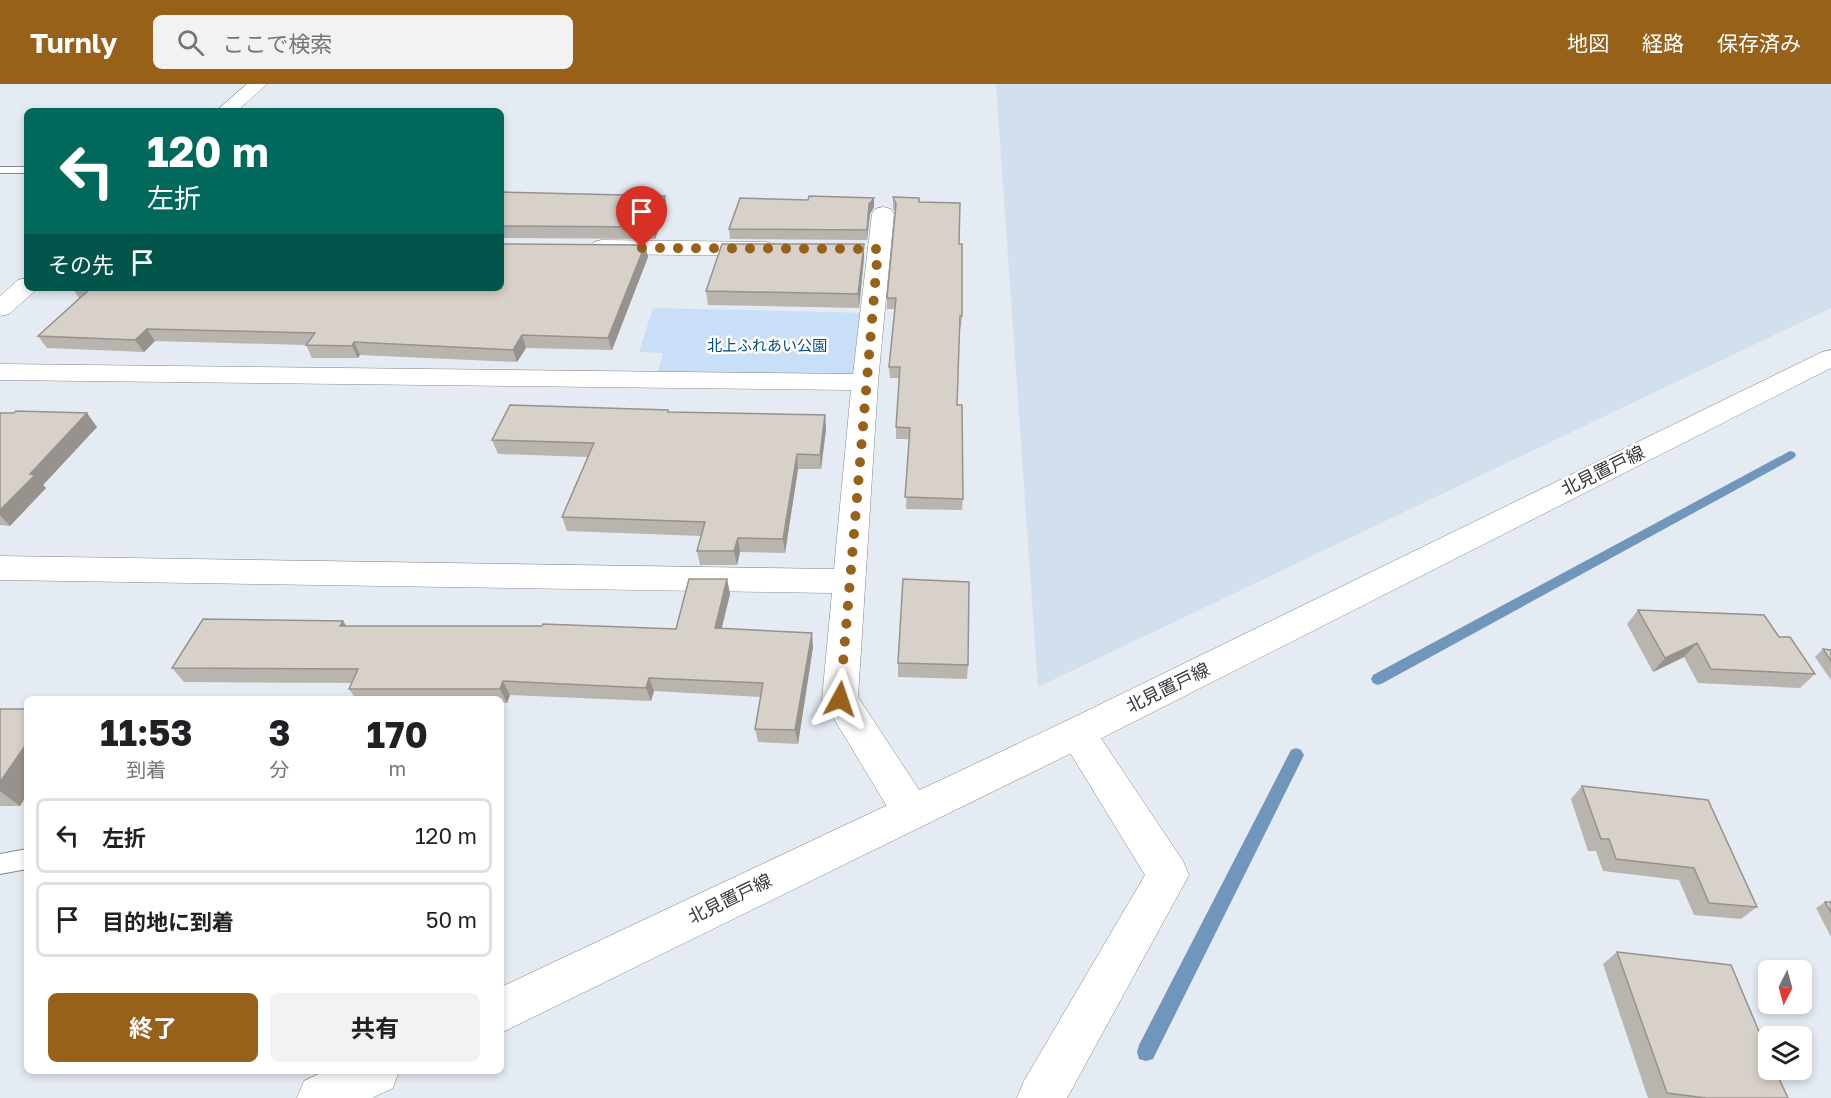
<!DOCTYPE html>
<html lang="ja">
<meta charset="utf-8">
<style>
:root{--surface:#fff;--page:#f2f2f2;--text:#202124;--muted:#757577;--line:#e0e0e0;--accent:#98611a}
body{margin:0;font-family:"Golos Text","Noto Sans JP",sans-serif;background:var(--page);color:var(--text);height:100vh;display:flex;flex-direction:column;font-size:22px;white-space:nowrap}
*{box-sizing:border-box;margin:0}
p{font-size:20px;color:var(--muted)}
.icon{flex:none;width:33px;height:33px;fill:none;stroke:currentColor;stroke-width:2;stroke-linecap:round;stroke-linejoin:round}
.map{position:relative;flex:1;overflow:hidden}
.side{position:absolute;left:24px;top:612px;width:480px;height:378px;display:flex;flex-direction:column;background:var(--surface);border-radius:9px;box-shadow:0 3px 9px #0003}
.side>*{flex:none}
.hud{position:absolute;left:24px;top:24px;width:480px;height:183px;border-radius:9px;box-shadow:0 3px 9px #0003;background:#00695c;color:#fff;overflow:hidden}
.needle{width:39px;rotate:186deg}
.tools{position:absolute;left:1758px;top:876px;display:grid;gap:12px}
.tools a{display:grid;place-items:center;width:54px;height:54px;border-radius:9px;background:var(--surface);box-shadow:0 3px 9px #0003;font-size:30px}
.pin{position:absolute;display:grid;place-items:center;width:51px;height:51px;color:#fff;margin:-62px -26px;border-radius:50% 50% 50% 0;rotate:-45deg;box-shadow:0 0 6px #0007}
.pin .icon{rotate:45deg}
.me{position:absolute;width:66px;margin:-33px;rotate:5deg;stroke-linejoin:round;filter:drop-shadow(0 0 4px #0008)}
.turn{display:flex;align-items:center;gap:21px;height:126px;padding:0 24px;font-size:27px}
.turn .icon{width:78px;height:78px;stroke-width:2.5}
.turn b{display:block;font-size:42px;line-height:51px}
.then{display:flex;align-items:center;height:57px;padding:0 24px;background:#0003;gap:12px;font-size:22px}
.eta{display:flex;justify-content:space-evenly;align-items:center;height:102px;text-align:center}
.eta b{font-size:36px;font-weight:700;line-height:42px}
.cta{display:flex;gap:12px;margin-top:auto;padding:12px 24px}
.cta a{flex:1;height:69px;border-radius:9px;background:var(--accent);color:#fff;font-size:24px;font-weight:700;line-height:69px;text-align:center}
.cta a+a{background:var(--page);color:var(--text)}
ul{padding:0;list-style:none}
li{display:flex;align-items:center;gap:18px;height:75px;margin:0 12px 9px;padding:0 12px;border:3px solid var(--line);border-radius:9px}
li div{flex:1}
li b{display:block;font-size:22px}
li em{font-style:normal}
header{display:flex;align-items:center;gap:36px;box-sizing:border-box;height:84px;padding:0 30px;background:var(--accent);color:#fff}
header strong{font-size:28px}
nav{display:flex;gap:33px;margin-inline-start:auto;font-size:21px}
.search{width:420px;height:54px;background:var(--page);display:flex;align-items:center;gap:15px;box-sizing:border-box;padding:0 21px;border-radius:9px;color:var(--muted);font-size:22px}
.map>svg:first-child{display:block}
.built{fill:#d2dfec}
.green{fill:#c8dff7}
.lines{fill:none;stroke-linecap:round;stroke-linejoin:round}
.stream{fill:#7196bb;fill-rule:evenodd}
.service-casing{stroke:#828990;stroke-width:2}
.minor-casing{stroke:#828990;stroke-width:1}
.primary-casing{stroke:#828990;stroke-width:1}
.service{fill:#fff;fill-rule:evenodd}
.minor{fill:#fff;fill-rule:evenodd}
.primary{fill:#fff;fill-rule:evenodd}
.wall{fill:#bab4ae}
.shaded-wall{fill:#97928d}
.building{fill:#d8d1ca;stroke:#97928d;stroke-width:1.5}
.route{stroke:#98611a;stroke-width:10;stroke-dasharray:0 18}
.labels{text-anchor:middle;stroke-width:5;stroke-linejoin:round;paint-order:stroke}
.far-park-label{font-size:15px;fill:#004c86;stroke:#fff}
.street-label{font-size:18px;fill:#35373a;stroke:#fff}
</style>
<header>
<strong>Turnly</strong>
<div class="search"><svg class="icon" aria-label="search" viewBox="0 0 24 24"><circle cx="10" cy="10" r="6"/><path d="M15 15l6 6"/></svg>ここで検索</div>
<nav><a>地図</a><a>経路</a><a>保存済み</a></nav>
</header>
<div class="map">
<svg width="1831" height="1014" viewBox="0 0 1831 1014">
<rect width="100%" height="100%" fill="#e4ebf2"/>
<!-- built -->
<path class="built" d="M996,0h835v224l-793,379z"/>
<!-- green -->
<path class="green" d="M653,224l219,5 -7,69 -209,-1 7,-28 -24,-1z"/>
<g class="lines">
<!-- stream -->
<path class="stream" d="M1790,367l4,1 2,3 -2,3 -411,225 -5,2 -5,-2 -2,-4 2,-4z
M1296,664l5,2 3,5 -151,304 -7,2 -7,-2 -2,-7 2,-7 152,-295z"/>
<!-- service casing -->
<g class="service-casing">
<path id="service" d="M0,83h27v6h-27z
M27,765v20l-27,5v-20z"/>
</g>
<!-- minor casing -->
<g class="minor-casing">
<path id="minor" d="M883,123l8,2 3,5 -16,168 -20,315 67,102 6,12 -6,12 -14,5 -14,-5 -75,-124 10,-106 -832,-13v-24l834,13 17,-179 -851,-10v-16l853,10 19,-160 3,-5z
M602,156l164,2 8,2 4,5 -4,5 -8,2 -164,-2 -8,-2 -3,-5 3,-5z
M1077,633l13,5 93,139 6,14 -122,223h-50l7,-17 121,-206 -87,-142 6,-11z"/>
</g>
<!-- primary casing -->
<g class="primary-casing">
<path id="primary" d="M247,0h20l-30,27h-21z
M27,194v10h10l-1,2 -27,24 -9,2v-20l18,-16z
M1831,266v18l-741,376 -589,289v-46l563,-265 758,-370z
M325,987h74l-6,17 -21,10h-75l7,-17z"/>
</g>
<!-- service -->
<use href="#service" class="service"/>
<!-- minor -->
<use href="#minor" class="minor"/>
<!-- primary -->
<use href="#primary" class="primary"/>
</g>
<!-- wall -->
<path class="wall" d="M501,108l166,16 -12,31 -154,-1z
M893,113l26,5 40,42 3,72 -1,11h-2l-2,78 6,94 -1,11 -56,-1 3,-70h-13v-12l3,-49h-9l-1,-11 6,-58h-8v-11l8,-86 -2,-4z
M874,123l-4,7 -3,26 -137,-1 -1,-10z
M864,160v14l-5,50 -151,-3 -2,-14z
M645,161l3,12 -36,93 -86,-2 -9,14 -157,-7 -2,3h-46l-6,-13 -151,-4 -11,11 -97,-4 -9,-12 41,-38 -7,-10h429z
M668,326l1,2 156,3 1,14 -5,40h-23l-13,84 -45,-1 -3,13h-37l-3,-14 4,-15 -134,-5 -5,-14 26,-60 -90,-3 -6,-14z
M0,329l97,14 -54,58 3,3 -36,38 -10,-1z
M727,495l3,15 -8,34 91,19 -15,97 -40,-2 -3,-13 6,-32 -107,-6 -3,10 -141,-6 -3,8h-6v-4h-145l-7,-10 3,-6 -168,-1 -12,-14 171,-47 3,5 330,3z
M1638,526l141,27 36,37 -15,14 -102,-5 -14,-26 -31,15 -26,-48z
M1823,565l8,1v30l-16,-23z
M898,579l70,2 -1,14 -69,-2z
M0,625h27v86l-7,11h-20z
M1582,702l175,121 -16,12 -47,-4 -15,-35 -76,-9 -7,-20h-8l-17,-52z
M1825,818h6v35l-15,-29z
M1617,868l171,146h-140l-45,-134z"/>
<!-- shaded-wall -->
<path class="shaded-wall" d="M665,112l2,12 -12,31 -3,-12z
M874,114v9l-4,7 -3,26v-10l2,-26z
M864,160v14l-5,50 -1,-14z
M645,161l3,12 -36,93 -4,-12z
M147,245l8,12 -11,11 -9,-12z
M522,251l4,13 -9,14 -4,-12z
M354,258l6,13 -2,3 -6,-12z
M87,329l10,14 -54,58 3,3 -36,38 -10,-11v-5l30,-36z
M825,331l1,14 -5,40 -1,-14z
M797,370l1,15 -13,84 -2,-14z
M738,454l2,14 -3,13 -3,-14z
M727,495l3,15 -12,48 -3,-14z
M343,537l9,14 -12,-9z
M812,549l1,14 -15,97 -3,-14z
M1697,559l-13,14 -31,15 12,-14z
M649,594l5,13 -3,10 -5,-13z
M503,597l7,14 -3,8 -7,-14z
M27,659v52l-7,11 -20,-15v-9z"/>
<!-- building -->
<path class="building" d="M501,108l164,4 -13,31 -151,-1z
M809,112l65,2 -5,6 -2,26 -138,-1 11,-31 68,2z
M893,113l26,1v4l41,1 -1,41h3v72h-2l-3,89h5l1,94 -58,-2 5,-69 -14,-1 4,-60h-11l7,-69h-9l9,-94z
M501,160l144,1 -37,93 -86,-3 -9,15 -159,-8 -2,4 -46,-1 9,-12 -168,-4 -12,11 -97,-4 53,-48h410z
M722,160h142l-6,50 -152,-3z
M510,321l158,5v2l157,3 -5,40 -23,-1 -14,85 -45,-1 -4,13h-37l8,-29 -143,-5 32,-74 -102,-3z
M16,327l71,2 -57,61 5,1 -35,35v-97h14z
M689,495h38l-12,49 97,5 -17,97 -40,-1 8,-46 -114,-5 -3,10 -143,-7 -3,8h-151l9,-20 -186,-1 31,-49 140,2 -3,5h202l1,-2 133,5z
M903,495l66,3 -1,83 -70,-2z
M1638,526l126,5 15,22h11l25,37 -104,-5 -14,-26 -32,15z
M1823,565l8,1v11z
M0,625h27v34l-27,39z
M1582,702l126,14 49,107 -48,-4 -15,-35 -78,-9 -7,-20h-8z
M1825,818h6v10z
M1617,868l114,13 37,88v17h7l13,28h-82l-39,-5z"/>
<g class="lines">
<!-- route -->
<path class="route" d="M642,164l236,1 -38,450"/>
</g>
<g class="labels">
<!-- far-park labels -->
<g class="far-park-label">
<text x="767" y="267">北上ふれあい公園</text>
</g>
<!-- street labels -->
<g class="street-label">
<text transform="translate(1603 387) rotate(-26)" y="6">北見置戸線</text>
<text transform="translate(1168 604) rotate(-26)" y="6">北見置戸線</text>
<text transform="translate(730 815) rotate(-26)" y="6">北見置戸線</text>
</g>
</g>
</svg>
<div class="tools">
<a><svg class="needle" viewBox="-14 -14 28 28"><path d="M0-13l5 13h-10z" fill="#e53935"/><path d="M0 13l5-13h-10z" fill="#757577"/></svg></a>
<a><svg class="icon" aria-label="layers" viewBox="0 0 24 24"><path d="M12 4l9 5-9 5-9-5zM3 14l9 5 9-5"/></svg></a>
</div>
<div class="pin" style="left:642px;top:164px;background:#d93025"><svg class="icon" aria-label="arrive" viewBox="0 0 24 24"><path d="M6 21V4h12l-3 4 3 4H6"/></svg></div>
<svg class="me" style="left:840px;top:615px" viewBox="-20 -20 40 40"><path d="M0-17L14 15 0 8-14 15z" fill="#98611a" stroke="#fff" stroke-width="4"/></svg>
<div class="hud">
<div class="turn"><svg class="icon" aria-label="left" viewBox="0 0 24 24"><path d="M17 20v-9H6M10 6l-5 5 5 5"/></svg><div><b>120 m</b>左折</div></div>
<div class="then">その先<svg class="icon" aria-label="arrive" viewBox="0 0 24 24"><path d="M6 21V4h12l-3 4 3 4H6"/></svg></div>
</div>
<section class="side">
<div class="eta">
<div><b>11:53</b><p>到着</p></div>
<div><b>3</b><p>分</p></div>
<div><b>170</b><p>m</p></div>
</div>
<ul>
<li><svg class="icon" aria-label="left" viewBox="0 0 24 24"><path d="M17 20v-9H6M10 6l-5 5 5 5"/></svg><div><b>左折</b></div><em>120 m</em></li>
<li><svg class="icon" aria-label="arrive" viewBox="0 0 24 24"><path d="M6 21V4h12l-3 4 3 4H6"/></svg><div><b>目的地に到着</b></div><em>50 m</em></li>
</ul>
<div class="cta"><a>終了</a><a>共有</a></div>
</section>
</div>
